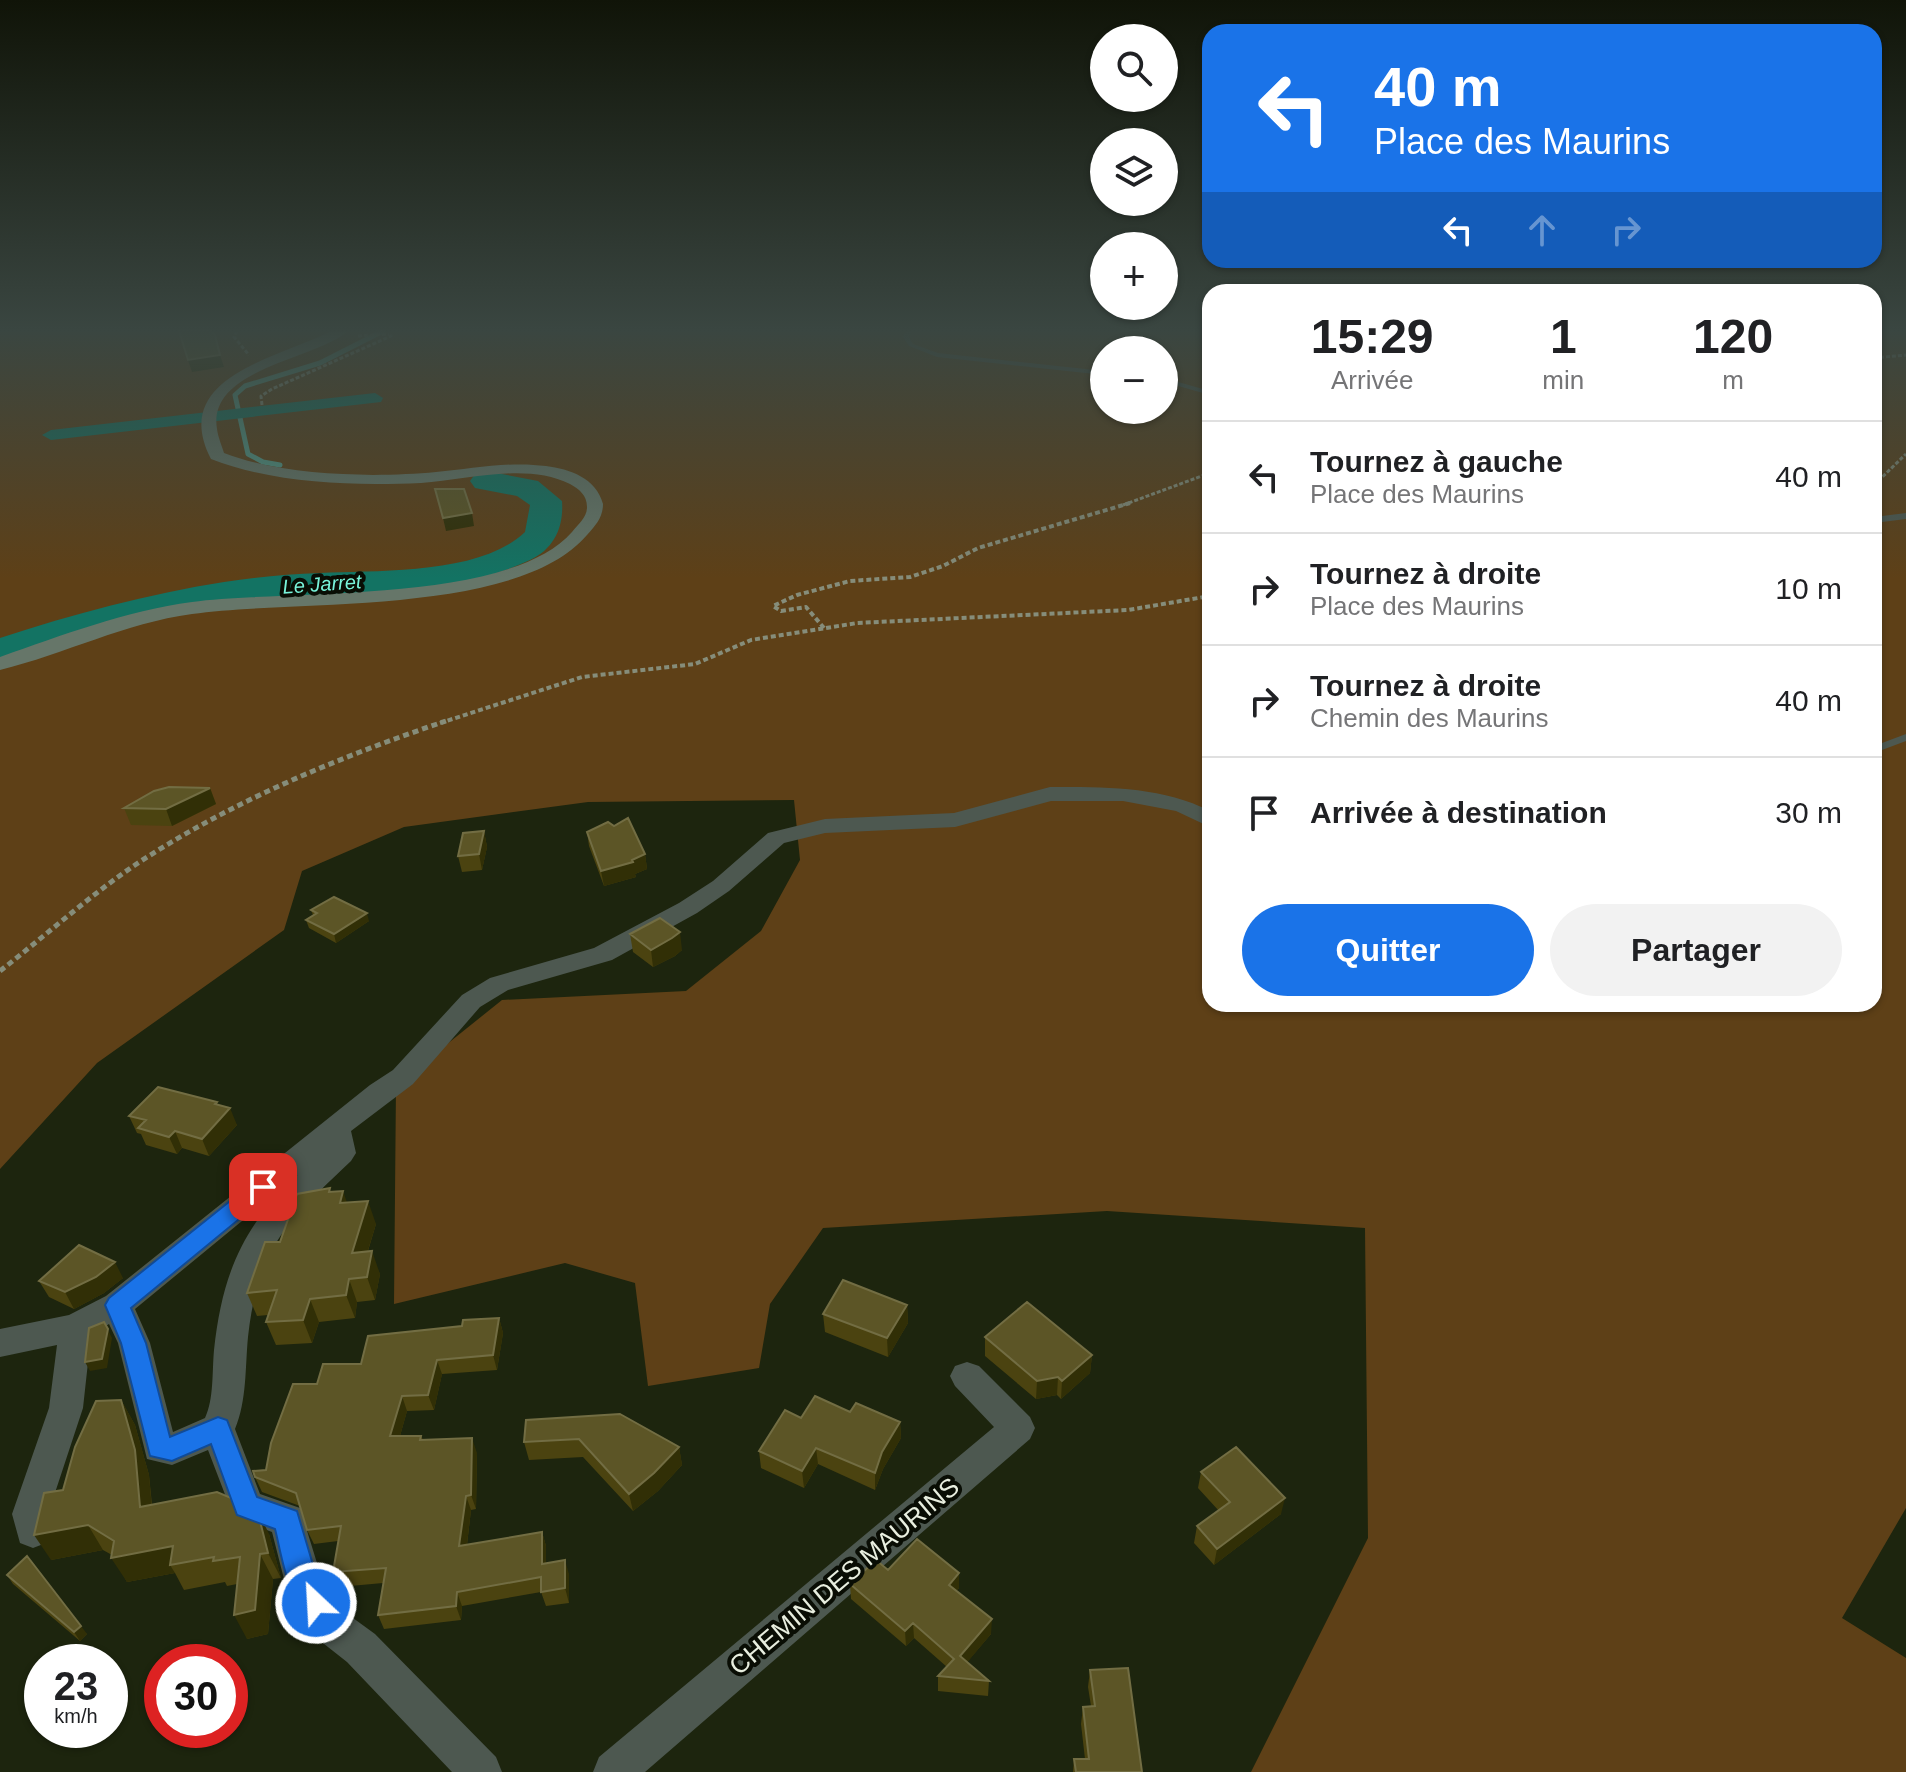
<!DOCTYPE html>
<html lang="fr">
<meta charset="utf-8">
<style>
:root{--surface:#fff;--page:#f2f2f2;--text:#202124;--muted:#757577;--line:#e0e0e0;--accent:#1a73e8}
body{margin:0;font-family:Helvetica,sans-serif;background:var(--page);color:var(--text);height:100vh;display:flex;flex-direction:column;font-size:30px;white-space:nowrap}
*{box-sizing:border-box;margin:0}
p{font-size:26px;color:var(--muted)}
.icon{flex:none;width:44px;height:44px;fill:none;stroke:currentColor;stroke-width:2;stroke-linecap:round;stroke-linejoin:round}
.map{position:relative;flex:1;overflow:hidden}
.panel{position:absolute;left:1202px;top:284px;width:680px;height:728px;display:flex;flex-direction:column;background:var(--surface);border-radius:24px;box-shadow:0 2px 6px #0004}
.panel>*{flex:none}
.guide{position:absolute;left:1202px;top:24px;width:680px;height:244px;border-radius:24px;box-shadow:0 2px 6px #0004;background:#1a73e8;color:#fff;overflow:hidden}
.controls{position:absolute;left:1090px;top:24px;display:grid;gap:16px}
.controls a{display:grid;place-items:center;width:88px;height:88px;border-radius:50%;background:var(--surface);box-shadow:0 2px 6px #0004;font-size:40px}
.speed{position:absolute;left:24px;top:1644px;display:flex;gap:16px;font-size:40px;font-weight:700;text-align:center}
.speed>*{display:grid;place-content:center;width:104px;height:104px;border-radius:50%;background:var(--surface);box-shadow:0 2px 6px #0004;line-height:1}
.speed small{font-size:20px;font-weight:400}
.speed .limit{border:12px solid #d22;background:#fff;color:#111}
.pin{position:absolute;display:grid;place-items:center;width:68px;height:68px;color:#fff;margin:-34px;border-radius:16px;box-shadow:0 4px 12px #0006}
.me{position:absolute;width:88px;margin:-44px;rotate:335deg;stroke-linejoin:round;filter:drop-shadow(0 0 6px #0008)}
.turn{display:flex;align-items:center;gap:28px;height:168px;padding:0 40px;font-size:36px}
.turn .icon{width:104px;height:104px;stroke-width:2.5}
.turn b{display:block;font-size:56px;line-height:68px}
.lanes{display:flex;align-items:center;height:76px;padding:0 40px;background:#0003;justify-content:center;gap:40px;direction:ltr}
.lanes .off{opacity:.35}
.eta{display:flex;justify-content:space-evenly;align-items:center;height:136px;text-align:center}
.eta b{font-size:48px;font-weight:700;line-height:56px}
.action{display:flex;gap:16px;margin-top:auto;padding:16px 40px}
.action a{flex:1;height:92px;border-radius:48px;background:var(--accent);color:#fff;font-size:32px;font-weight:700;line-height:92px;text-align:center}
.action a+a{background:var(--page);color:var(--text)}
ul{padding:0;list-style:none}
li{display:flex;align-items:center;gap:24px;height:112px;padding:0 40px;border-top:2px solid var(--line)}
li div{flex:1}
li b{display:block;font-size:30px}
li em{font-style:normal}
.map>svg:first-child{display:block}
.green{fill:#5e4017;fill-rule:evenodd}
.lines{fill:none;stroke-linecap:round;stroke-linejoin:round}
.stream{stroke:#539888;stroke-width:5}
.canal{fill:#137363;fill-rule:evenodd}
.river{fill:#137363;fill-rule:evenodd}
.path-far2{stroke:#868d7a;stroke-width:3;stroke-dasharray:4 2;stroke-linecap:butt}
.path-far1{stroke:#868d7a;stroke-width:4;stroke-dasharray:5 3;stroke-linecap:butt}
.path{stroke:#868d7a;stroke-width:5;stroke-dasharray:6 4;stroke-linecap:butt}
.lane{fill:#4d5850;fill-rule:evenodd}
.street{fill:#4d5850;fill-rule:evenodd}
.secondary{fill:#667669;fill-rule:evenodd}
.wall{fill:#4b4310}
.shaded-wall{fill:#312f06}
.building{fill:#5c5526;stroke:#726d43;stroke-width:2}
.route{fill:#1a73e8;stroke:#114b97;stroke-width:2}
.labels{text-anchor:middle;stroke-width:8;stroke-linejoin:round;paint-order:stroke}
.far-water-label{font-size:20px;font-style:italic;fill:#78f3da;stroke:#090d04}
.near-street-label{font-size:26px;fill:#e8eedf;stroke:#090d04}
</style>
<div class="map">
<svg width="1906" height="1772" viewBox="0 0 1906 1772">
<rect width="100%" height="100%" fill="#1d250e"/>
<!-- green -->
<path class="green" d="M0,331h1210v673h664v-673h32v1177l-64,110 64,40v114h-655l117,-234 -3,-310 -258,-17 -284,17 -53,76 -11,64 -111,18 -13,-103 -70,-20 -171,41 2,-219 106,-85 184,-9 75,-60 39,-71 -6,-60 -206,2 -184,25 -102,44 -18,59 -187,133 -97,106zM1104,350h60v60h-60z"/>
<g class="lines">
<!-- stream -->
<path class="stream" d="M280,465l-17,-3 -15,-8 -13,-59 10,-9 75,-23 63,-32"/>
<!-- canal -->
<path class="canal" d="M375,393l8,5 -2,4 -330,38 -9,-5 9,-5z"/>
<!-- river -->
<path class="river" d="M486,471l52,10 24,20c2,26 -8,48 -32,59 -87,41 -184,28 -276,40 -60,7 -120,21 -178,39 -26,8 -50,17 -76,24v-25c73,-24 148,-44 224,-56 32,-5 64,-8 96,-9 59,-3 160,2 205,-41l5,-27 -13,-9 -42,-8 -5,-7 5,-7z"/>
<!-- path-far2 -->
<path class="path-far2" d="M237,331l-3,6 15,18
M358,336l31,-2
M1874,358l32,-3
M262,405l-1,-9 11,-7 119,-53 -2,-2
M1874,485l32,-31
M1123,505l87,-32"/>
<!-- path-far1 -->
<path class="path-far1" d="M824,628l-18,-21 -25,4 -8,-5 24,-11 53,-14 60,-4 33,-11 35,-18 152,-45
M440,723l142,-46 113,-13 56,-24 106,-17 271,-13 82,-14"/>
<!-- path -->
<path class="path" d="M0,971c45,-35 88,-74 135,-106 95,-63 204,-108 311,-144"/>
<!-- lane -->
<path class="lane" d="M906,331h6l-3,6 4,7 25,9 166,18v4l-167,-18 -28,-11 -6,-9z
M1164,378l46,13v4l-46,-13z
M1906,513v6l-32,4v-6z
M1906,734v7l-32,12v-7z"/>
<!-- street -->
<path class="street" d="M1050,787c54,0 111,-1 160,24v16l-34,-16 -53,-10h-72l-96,26 -130,6 -41,10 -55,48 -32,22 -85,47 -104,30 -28,17 -67,77 -62,47 5,22 -5,8c-63,60 -93,85 -103,176 -3,31 -1,63 -13,92l25,65 40,14 21,68 21,34 33,24 121,123 6,15h-50l-105,-110 -33,-26 -29,-53 -13,-51 -38,-14 -26,-68 -36,15 -25,-6 -29,-116 -9,-19 -18,11 -8,73 -35,106 3,17 -5,12 -13,5 -13,-5 -8,-29 37,-106 8,-63 -57,12v-28l69,-14 37,-19 264,-211 23,-15 69,-75 28,-17 104,-30 85,-45 34,-22 55,-48 57,-14 129,-6zM298,1175c-56,51 -76,101 -84,175 -2,22 0,49 -9,68l-32,14 -23,-89 -15,-34z
M967,1362l12,4 51,51 5,11 -5,11 -385,333h-52l6,-15 395,-330 -39,-41 -5,-10 5,-10z"/>
<!-- secondary -->
<path class="secondary" d="M331,331h17c-33,29 -141,37 -131,98 1,8 5,17 7,24 59,23 149,25 212,19 36,-3 73,-11 110,-6 24,3 50,12 57,38 0,13 -7,21 -16,31 -70,82 -292,64 -395,79 -67,9 -127,40 -192,56v-13c62,-22 126,-46 192,-55 94,-13 316,3 380,-70 6,-8 15,-14 15,-25 0,-12 -8,-18 -17,-23 -44,-22 -102,-4 -149,-1 -68,3 -146,1 -210,-24 -43,-83 69,-101 120,-128z"/>
</g>
<!-- wall -->
<path class="wall" d="M210,788l6,16 -44,22 -41,-1 -7,-17z
M484,831l3,16 -5,23 -20,2 -4,-16z
M587,832l58,22 2,15 -12,5 1,3 -32,9 -15,-40z
M311,910l58,11 -33,22 -27,-15 -3,-8 7,-5z
M630,934l52,16 -7,6 -22,11 -20,-15z
M219,1105l18,20 -28,31 -27,-8 -5,6 -31,-9 -5,-11 -4,-1 -8,-17z
M332,1192l44,32 -8,27 12,23 -5,26 -18,2 -2,16 -36,4 -7,21 -36,2 -10,-23 2,-7 -11,1 -10,-23 33,-51z
M123,1278l-19,15 -30,16 -25,-12 -10,-16z
M907,1305l1,18 -20,34 -63,-25 -2,-18z
M499,1318l4,15 -6,37 -55,4 -8,36 -27,1 -7,25h21l2,4 54,13 -1,56 -5,1 -4,35 75,-13 4,14v18l23,10v29l-23,3 -5,-14 -79,14 -1,14 -77,9 -6,-14 5,-32 -44,4 -6,-15 5,-31 -24,3 -7,-14 -7,-24 -38,-14 -7,-15 11,-7 51,-86 44,-20 101,-38z
M985,1337l107,18 -2,18 -29,26 -4,-4 -21,4 -51,-43z
M121,1400l14,25 14,50 3,30 117,29 12,44 -8,1 -5,55 -21,5 -10,-55 -10,2 -2,-4 -41,8 -9,-17 -48,9 -15,-27 -9,-5 -52,10z
M850,1412l50,10 1,16 -18,31 -8,21 -57,-26 -14,24 -43,-20 -2,-17 42,-33z
M526,1420l153,27 3,18 -24,26 -25,20 -50,-54 -54,3 -5,-18z
M1201,1472l80,42 -67,51 -20,-22 3,-17 22,-15 -21,-23z
M888,1570l71,3v15l-3,3 35,43 -24,28 22,19 -1,15 -50,-5v-15l9,-9 -33,-29 -8,8 -55,-47 -1,-15z
M7,1575l80,59 -7,7 -67,-57z
M1090,1670l52,102h-69l1,-13h11l-4,-35 2,-17 8,-1 -3,-19z"/>
<!-- shaded-wall -->
<path class="shaded-wall" d="M220,355l4,12 -32,5 -4,-12z
M472,513l2,13 -28,5 -3,-13z
M210,788l6,16 -44,22 -6,-17z
M484,831l3,16 -5,23 -3,-16z
M645,854l2,15 -12,5 1,3 -32,9 -3,-15z
M367,913l2,8 -33,22 -2,-9z
M680,932l2,18 -7,6 -22,11 -2,-17z
M217,1102l6,14 7,-8 7,17 -28,31 -7,-17 13,-35z
M175,1131l7,17 -5,6 -8,-17z
M343,1191l8,23 -11,-11z
M368,1201l8,23 -16,52 -8,-23z
M372,1251l8,23 -5,26 -8,-23z
M115,1262l8,16 -19,15 -30,16 -9,-17z
M349,1279l8,23 -2,16 -9,-23z
M310,1299l9,23 -7,21 -9,-23z
M907,1305l1,18 -20,34 -1,-19z
M499,1318l4,15 -6,37 -4,-15z
M104,1322l8,16 -5,30 -17,3 -5,-9z
M1092,1355l-2,18 -29,26 1,-18z
M437,1360l5,14 -8,36 -6,-15z
M1058,1377l-1,18 -21,4 1,-18z
M402,1396l5,15 -11,39 -6,-14z
M121,1400l14,25 14,50 5,57 -14,-25z
M900,1422l1,16 -18,31 -8,21v-17l7,-21z
M472,1438l5,15 -1,56 -5,-14z
M679,1447l3,18 -24,26 -25,20 -4,-17z
M816,1448l2,16 -14,24 -2,-17z
M466,1496l5,14 -6,51 -6,-15z
M1285,1498l-4,16 -67,51 3,-16z
M257,1509l12,25 12,44 -13,-25z
M88,1525l15,25 -52,10 -17,-25z
M542,1532l4,14v33l-4,-15z
M173,1546l-3,19 5,8 -48,9 -16,-24z
M260,1554l13,25 -5,55 -21,5 -13,-24z
M565,1560l4,14v29l-4,-15z
M959,1573v15l-10,12v-15z
M457,1592l5,14 -1,14 -5,-14z
M992,1619l-1,15 -31,37v-15z
M913,1623l1,15 -8,8 -1,-15z
M81,1626l6,8 -7,7 -6,-9z"/>
<!-- building -->
<path class="building" d="M179,331h32l4,4 5,20 -32,5z
M435,489h29l8,24 -29,5z
M169,787l41,1 -44,21 -42,-1 30,-17z
M628,818l17,36 -13,6 1,2 -32,9 -14,-39 21,-10 6,4z
M484,831l-5,23 -21,2 5,-23z
M334,897l33,16 -33,21 -28,-14 11,-7 -6,-3z
M660,918l20,14 -8,6 -21,12 -21,-16z
M158,1087l59,15 -2,2 15,4 -28,31 -27,-8 -6,6 -31,-9 8,-8 -17,-4z
M330,1188l-1,4 14,-1 -3,12 28,-2 -16,52 20,-2 -5,26 -18,2 -3,16 -36,4 -7,21 -37,2 11,-32 -30,3 18,-51h15l17,-48z
M79,1245l36,17 -19,15 -31,15 -26,-11z
M843,1280l64,25 -20,33 -64,-24z
M1027,1302l65,53 -30,26 -4,-4 -21,4 -52,-44z
M499,1318l-6,37 -56,5 -9,35 -26,1 -12,40h31l-1,4 52,-2 -1,57 -5,1 -7,50 83,-14v32l23,-4v28l-24,4v-15l-84,15 -1,14 -78,9 8,-47 -53,4 8,-46 -34,4 -11,-37 -41,-16 -2,-6 13,-1 5,-27 22,-59h24l6,-20h38l7,-28 94,-10 1,-6z
M104,1322l4,7 -6,30 -17,3 4,-34z
M815,1396l35,16 6,-9 44,19 -18,30 -7,21 -59,-25 -14,23 -43,-20 26,-41 16,8z
M121,1400l14,50 5,57 77,-15 40,17 11,44 -8,1 -5,56 -21,5 6,-58 -27,4 1,-4 -44,8 3,-19 -62,12 3,-17 -26,-16 -54,10 10,-42 19,-3 12,-43 21,-46z
M620,1414l59,33 -25,26 -25,21 -50,-55 -55,3 2,-22z
M1236,1447l49,51 -68,51 -20,-23 33,-24 -29,-30z
M917,1539l42,34 -10,12 43,34 -32,37 29,25 -51,-5 16,-17 -41,-36 -8,8 -55,-47 26,-24 12,10z
M27,1556l54,70 -7,6 -67,-57z
M1128,1668l14,104h-66l-2,-13h15l-6,-52 12,-1 -5,-36z"/>
<!-- sky -->
<linearGradient id="sky" x2="0" y2="1"><stop stop-color="#101408"/><stop offset="0.57" stop-color="#3a4641"/><stop offset="1" stop-color="#3a4641" stop-opacity="0"/></linearGradient>
<rect width="1906" height="579" fill="url(#sky)"/>
<!-- route -->
<path class="route" d="M263,1178l8,3 3,6 -3,6 -140,115 15,35 24,94 48,-20 9,3 30,77 40,14 20,67 13,25 -4,10 -10,4c-29,-12 -34,-61 -41,-88l-38,-14 -26,-71 -39,17 -22,-5 -29,-113 -16,-38 4,-7 146,-117z"/>
<g class="labels">
<!-- far-water labels -->
<g class="far-water-label">
<text transform="translate(322 584) rotate(-4)" y="7">Le Jarret</text>
</g>
<!-- near-street labels -->
<g class="near-street-label">
<text transform="translate(844 1576) rotate(-40)" y="9">CHEMIN DES MAURINS</text>
</g>
</g>
</svg>
<div class="controls">
<a><svg class="icon" aria-label="search" viewBox="0 0 24 24"><circle cx="10" cy="10" r="6"/><path d="M15 15l6 6"/></svg></a>
<a><svg class="icon" aria-label="layers" viewBox="0 0 24 24"><path d="M12 4l9 5-9 5-9-5zM3 14l9 5 9-5"/></svg></a>
<a>+</a>
<a>−</a>
</div>
<div class="speed"><div>23<small>km/h</small></div><div class="limit">30</div></div>
<div class="pin" style="left:263px;top:1187px;background:#d93025"><svg class="icon" aria-label="arrive" viewBox="0 0 24 24"><path d="M6 21V4h12l-3 4 3 4H6"/></svg></div>
<svg class="me" style="left:316px;top:1603px" viewBox="-20 -20 40 40"><circle r="17" fill="#1a73e8" stroke="#fff" stroke-width="3"/><path d="M0-11L8 9 0 5-8 9z" fill="#fff"/></svg>
<div class="guide">
<div class="turn"><svg class="icon" aria-label="left" viewBox="0 0 24 24"><path d="M17 20v-9H6M10 6l-5 5 5 5"/></svg><div><b>40 m</b>Place des Maurins</div></div>
<div class="lanes"><svg class="icon" aria-label="left" viewBox="0 0 24 24"><path d="M17 20v-9H6M10 6l-5 5 5 5"/></svg><svg class="icon off" aria-label="ahead" viewBox="0 0 24 24"><path d="M12 20V5M6 11l6-6 6 6"/></svg><svg class="icon off" aria-label="right" viewBox="0 0 24 24"><path d="M7 20v-9h11M14 6l5 5-5 5"/></svg></div>
</div>
<section class="panel">
<div class="eta">
<div><b>15:29</b><p>Arrivée</p></div>
<div><b>1</b><p>min</p></div>
<div><b>120</b><p>m</p></div>
</div>
<ul>
<li><svg class="icon" aria-label="left" viewBox="0 0 24 24"><path d="M17 20v-9H6M10 6l-5 5 5 5"/></svg><div><b>Tournez à gauche</b><p>Place des Maurins</p></div><em>40 m</em></li>
<li><svg class="icon" aria-label="right" viewBox="0 0 24 24"><path d="M7 20v-9h11M14 6l5 5-5 5"/></svg><div><b>Tournez à droite</b><p>Place des Maurins</p></div><em>10 m</em></li>
<li><svg class="icon" aria-label="right" viewBox="0 0 24 24"><path d="M7 20v-9h11M14 6l5 5-5 5"/></svg><div><b>Tournez à droite</b><p>Chemin des Maurins</p></div><em>40 m</em></li>
<li><svg class="icon" aria-label="arrive" viewBox="0 0 24 24"><path d="M6 21V4h12l-3 4 3 4H6"/></svg><div><b>Arrivée à destination</b></div><em>30 m</em></li>
</ul>
<div class="action"><a>Quitter</a><a>Partager</a></div>
</section>
</div>
